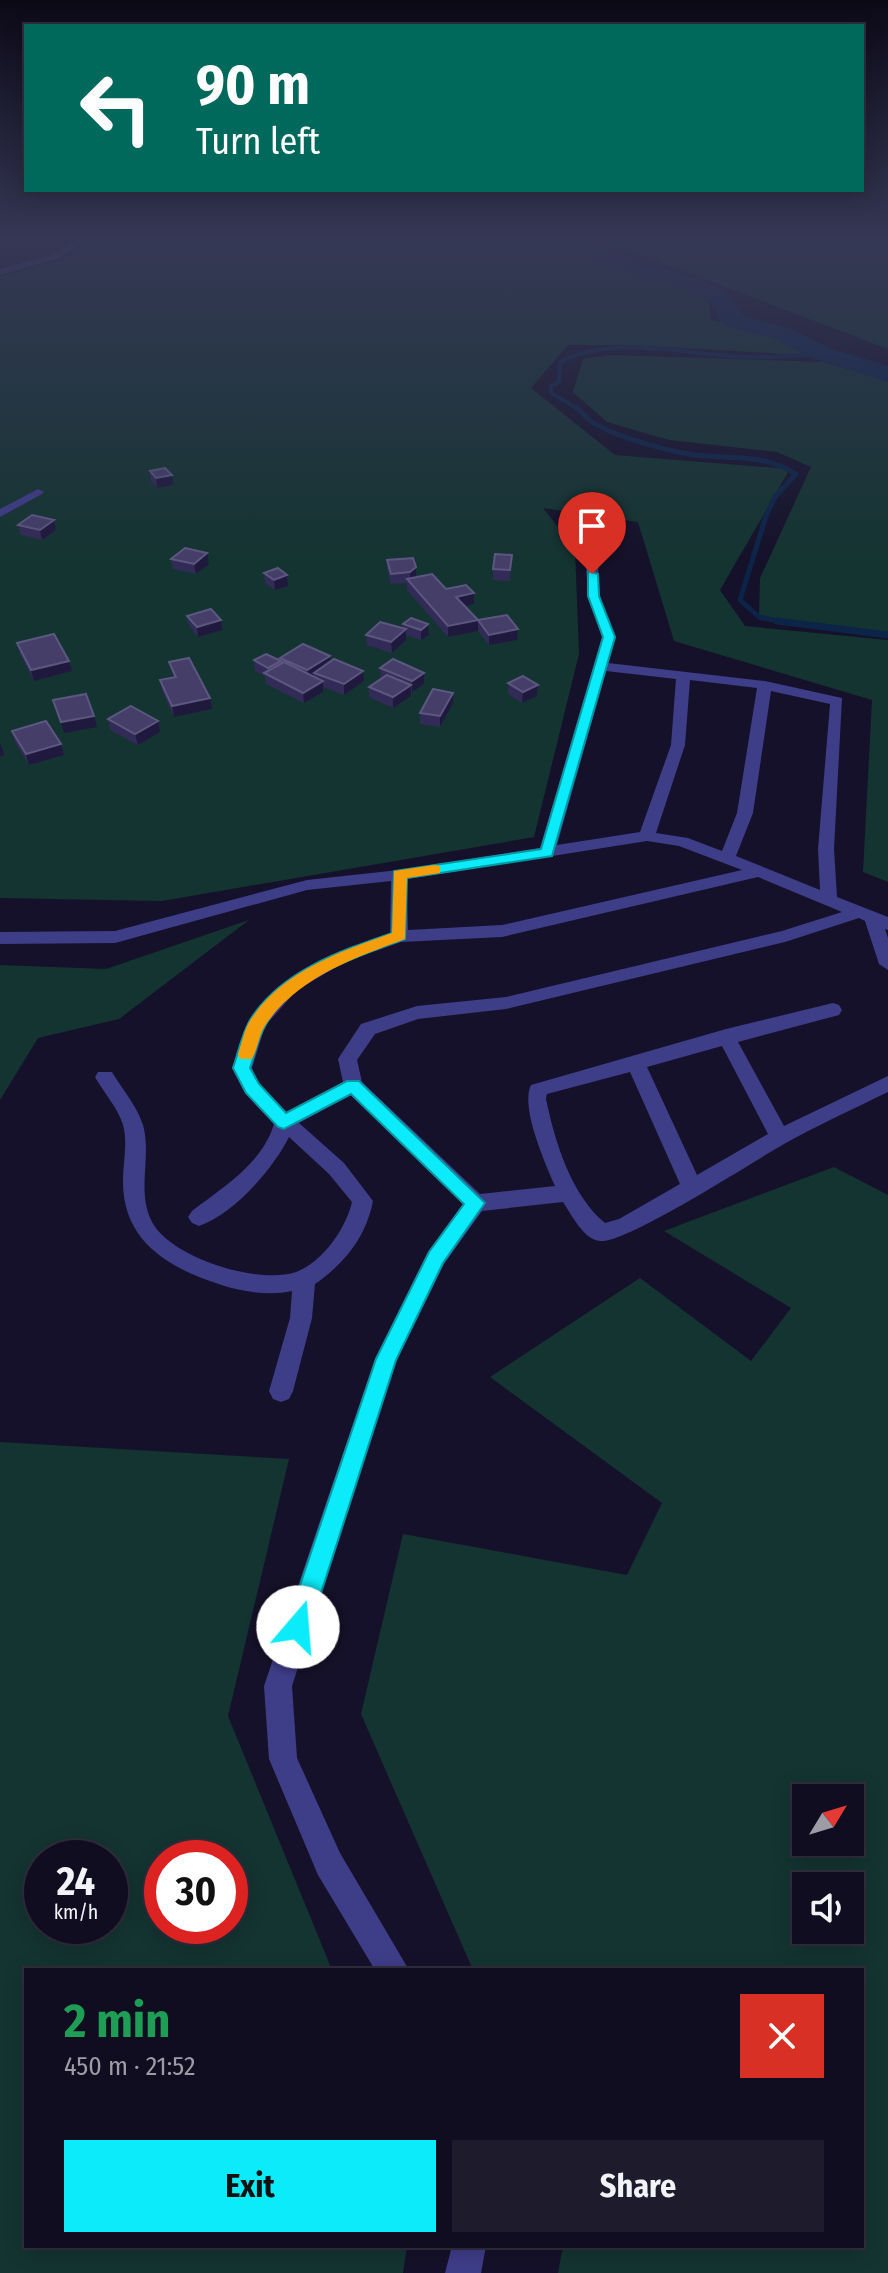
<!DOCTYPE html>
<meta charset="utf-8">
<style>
:root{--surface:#100d20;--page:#1e1b2d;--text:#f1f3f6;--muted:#9c9ca5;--line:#302d3e;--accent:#0bebfa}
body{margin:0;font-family:"Fira Sans Condensed",sans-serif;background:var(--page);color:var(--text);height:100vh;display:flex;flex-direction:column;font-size:30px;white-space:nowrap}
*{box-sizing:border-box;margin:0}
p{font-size:26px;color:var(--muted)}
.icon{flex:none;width:44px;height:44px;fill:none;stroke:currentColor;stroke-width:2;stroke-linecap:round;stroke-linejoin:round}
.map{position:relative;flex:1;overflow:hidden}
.sheet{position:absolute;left:24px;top:1968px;width:840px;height:280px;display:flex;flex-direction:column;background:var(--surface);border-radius:0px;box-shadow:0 4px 20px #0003,0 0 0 2px var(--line)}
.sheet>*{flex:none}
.top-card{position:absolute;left:24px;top:24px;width:840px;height:168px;border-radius:0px;box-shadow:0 4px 20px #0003,0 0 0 2px var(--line);background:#00695c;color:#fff;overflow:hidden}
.needle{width:52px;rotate:52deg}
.buttons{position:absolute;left:792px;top:1784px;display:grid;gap:16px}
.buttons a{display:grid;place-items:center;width:72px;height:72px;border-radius:0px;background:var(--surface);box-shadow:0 4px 20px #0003,0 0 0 2px var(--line);font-size:40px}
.speed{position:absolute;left:24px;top:1840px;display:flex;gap:16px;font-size:40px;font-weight:700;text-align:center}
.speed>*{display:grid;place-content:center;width:104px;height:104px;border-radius:50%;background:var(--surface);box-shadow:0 4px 20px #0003,0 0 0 2px var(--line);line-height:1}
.speed small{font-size:20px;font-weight:400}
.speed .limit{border:12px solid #d22;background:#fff;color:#111}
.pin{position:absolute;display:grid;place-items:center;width:68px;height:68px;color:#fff;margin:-82px -34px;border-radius:50% 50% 50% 0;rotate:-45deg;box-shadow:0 0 8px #0007}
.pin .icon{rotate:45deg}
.me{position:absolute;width:88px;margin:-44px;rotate:18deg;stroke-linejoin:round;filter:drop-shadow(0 0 6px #0008)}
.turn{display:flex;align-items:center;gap:28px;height:168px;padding:0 40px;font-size:36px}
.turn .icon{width:104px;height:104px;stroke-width:2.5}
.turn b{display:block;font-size:56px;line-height:68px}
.round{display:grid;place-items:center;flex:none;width:84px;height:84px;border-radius:0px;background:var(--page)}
.overview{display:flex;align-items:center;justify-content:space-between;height:136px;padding:0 40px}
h1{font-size:48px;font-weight:700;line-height:60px;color:#1e9e55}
.primary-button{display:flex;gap:16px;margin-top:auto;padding:16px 40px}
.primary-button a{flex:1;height:92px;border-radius:0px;background:var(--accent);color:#111;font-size:32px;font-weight:700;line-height:92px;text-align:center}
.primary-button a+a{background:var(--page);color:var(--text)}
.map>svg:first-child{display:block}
.green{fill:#143431;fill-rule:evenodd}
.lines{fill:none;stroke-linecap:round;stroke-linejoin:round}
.stream-far2{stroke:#0c2448;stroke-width:4}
.stream-far1{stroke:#0c2448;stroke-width:5}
.stream{stroke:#0c2448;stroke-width:7}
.river{fill:#0c2448;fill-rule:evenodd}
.minor{fill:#3e3d88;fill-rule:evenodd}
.wall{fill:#322b57}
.shaded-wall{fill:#1f193d}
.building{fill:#443e69;stroke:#5c5780;stroke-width:2}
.route{fill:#0bebfa;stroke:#0799a2;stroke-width:2}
.slow{fill:#f59e0b}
</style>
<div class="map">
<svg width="888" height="2273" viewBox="0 0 888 2273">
<rect width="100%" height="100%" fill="#15112a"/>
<!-- green -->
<path class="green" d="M97,241h447l53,21 59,13 53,24 2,21 79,21 15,14 -174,-10h-63l-37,43 84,67 175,14 -70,121 25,36 143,14v242l-25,-10 9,-172 -198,-59 -36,-119 -95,-14 32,41 4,105 -45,183 -372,64 -162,-3v-621l64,-18z
M604,241h284v108z
M610,355l213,7 65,19v251l-129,-15 1,-39 51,-111 -34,-15 -108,-12 -62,-18 -34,-30 10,-33z
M249,920l-130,99 -81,19 -38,62v-135l106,4z
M834,1167l54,28v1078h-330l5,-27h299v-276h-389l-112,-256 42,-180 224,41 35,-72 -172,-126 150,-99 111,83 40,-53 -127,-77zM850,1798v44h-44v-44zM850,1886v44h-44v-44z
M0,1442l289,17 -61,257 104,254h-306v276h381l-4,27h-403zM110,1858v68h-68v-68zM230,1858v68h-68v-68z"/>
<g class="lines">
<!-- stream-far2 -->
<path class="stream-far2" d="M578,409l-27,-16v-7l8,-4 1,-20c54,-28 127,-7 185,-5 25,1 50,-1 75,-4"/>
<!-- stream-far1 -->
<path class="stream-far1" d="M575,407c7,4 8,7 13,12 17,15 77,31 100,35 37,6 74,-2 108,20l-21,23 -9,19 -26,84 19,17 28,6"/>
<!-- stream -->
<path class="stream" d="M777,621l111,14"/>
<!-- river -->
<path class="river" d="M539,241h33l133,40 20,10 19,25 45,12 40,20 59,18v16l-77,-24 -40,-20 -45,-12 -8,-6 -2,-10 -7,-9 -20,-10 -147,-45z"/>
<!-- minor -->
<path class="minor" d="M76,241h10l-29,18 -57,16v-6l51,-14z
M38,489l6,3 -2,2 -42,23v-8z
M591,547l6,4 3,45 16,41 -8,26 157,18 77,17 -8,151 3,48 51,20v13l-3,-1 3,9v32l-9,-6 -14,-43 -6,-3 -74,24 -279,67 -88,10 -43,15 -18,26 5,22 118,112 75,-8c-10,-23 -35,-79 -24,-101l195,-56 107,-26 6,2 3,5 -3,5 -101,27 46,84 104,-50v16c-35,17 -70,33 -104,52 -30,17 -158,100 -184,97 -16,-1 -29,-27 -37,-39l-81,9 -38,53 -47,96 -105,326 5,72 43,95 69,117h-34l-57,-95 -49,-116 -5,-73 111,-327 53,-107 35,-48 -112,-109 -52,28 45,40 29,38c-7,36 -28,62 -58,83l-3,34 -19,73 -4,8 -8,3 -8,-3 -4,-8 21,-73 2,-27c-27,6 -59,-1 -85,-11 -47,-17 -85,-45 -84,-100 0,-18 5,-37 0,-55 -5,-17 -19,-32 -28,-48l3,-5h14c10,17 25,34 31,53 9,32 -7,66 9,97 19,36 107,63 144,50 27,-10 50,-44 56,-70l-23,-28 -40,-37c-16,32 -55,77 -90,89l-7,-3 -4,-6 4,-6c31,-24 70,-47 82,-87l-29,-31 -13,-25c6,-15 9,-34 17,-47 29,-50 91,-70 141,-88l1,-52 -84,9 -192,53 -115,1v-12l115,-1 192,-51 92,-10 141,-22 62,-211 -14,-41 -3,-45zM606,671l70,8 -5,66 -31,87 -83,13zM690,680l67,8 -20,125 -15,38 -34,-13 -32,-5 29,-88zM771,691l59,13 -12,145 2,41 -84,-34 17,-43zM647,841l32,5 63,24 -240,55 -94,5 -1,-51zM758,877l84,35 -60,19 -276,66 -89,9 -56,18 -23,35 5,23 -57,30 -27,-29 -7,-15 13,-42 32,-36 50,-29 54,-19 101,-5zM722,1046l46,88 -71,41 -50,-108zM630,1072l50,112 -61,35 -14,4c-34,-28 -50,-81 -59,-124l1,-5z
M452,2246h34l-5,27h-36z"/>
</g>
<!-- wall -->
<path class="wall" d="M150,471l23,14 -16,3 -6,-7z
M54,520l2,10 -14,10 -21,-5 -3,-10z
M512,555l-2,26 -17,-1v-11z
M171,559l38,5 -13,10 -23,-5z
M387,560l29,7v10l30,12 28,15 -10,2 14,14 39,20 -28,5 -11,-14 -30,6 -41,-47v-7l-16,1 -4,-14z
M264,573l24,13 -13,4 -10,-7z
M187,616l34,4 1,10 -24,7 -9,-11z
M403,624h25l1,11 -8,5 -15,-5v5l-14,13 -25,-8 -1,-10 37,-6z
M17,643l52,18 3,10 -38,10 -14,-27z
M280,658l50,4 34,19 -20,14 -21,-8v5l-19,11 -38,-19 -1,-8 -10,-5 -1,-11 26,1z
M169,662l43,47 -38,8 -12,-26 -2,-11 13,-3z
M380,668l44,5v11l-13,8v4l-18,12 -24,-11v-10l12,-8z
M508,683l29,13 -15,7 -14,-9z
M453,693v10l-13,24 -20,-3v-11z
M108,719l52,13 -22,13 -28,-15z
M12,731l49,13 3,11 -35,10 -14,-23z"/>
<!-- shaded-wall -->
<path class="shaded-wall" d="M172,475l1,10 -16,3 -1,-10z
M54,520l2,10 -14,10 -2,-10z
M207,553l2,11 -13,10 -2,-10z
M416,567v11l-6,5v-11z
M287,575l1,11 -13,4 -1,-10z
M474,593v11l-19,4 1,-11z
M221,620l1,10 -24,7 -1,-10z
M478,620v11l-30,6v-11z
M428,624l1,11 -8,5v-10z
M406,629v11l-14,13 -1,-11z
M518,629l-1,11 -28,5v-10z
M330,656l1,11 -17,6v4l-6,4 -1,-11z
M69,661l3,10 -38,10 -3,-11z
M363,671l1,10 -20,14v-11z
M424,673v11l-12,8v-11z
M323,681v11l-19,11 -1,-10z
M411,685v11l-18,12v-11z
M538,685l-1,11 -15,7 1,-11z
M453,693v10l-13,24v-11z
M210,698l2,11 -38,8 -2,-11z
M94,716l3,11 -33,6 -3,-11z
M158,721l2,11 -22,13 -3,-11z
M1,744l3,11 -4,2v-12z
M61,744l3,11 -35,10 -3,-11z"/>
<!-- building -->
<path class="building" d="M165,468l7,7 -16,3 -6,-7z
M32,515l22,5 -14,10 -22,-5z
M185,548l22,5 -13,11 -23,-5z
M495,554l17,1 -2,15 -17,-1z
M413,558l3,9 -6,5 -19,2 -4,-14z
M278,568l9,7 -13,5 -10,-7z
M432,574l14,15 20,-4 8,8 -18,4 22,23 29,-5 11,14 -29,6 -11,-15 -30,6 -41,-47z
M211,609l10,11 -24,7 -10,-11z
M411,618l17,6 -7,6 -18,-6z
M380,622l26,7 -15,13 -25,-7z
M54,634l15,27 -38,9 -14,-27z
M303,644l27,12 -23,14 -27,-12z
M266,654l15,7 -13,7 -14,-8z
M189,658l21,40 -38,8 -12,-26 16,-3 -7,-15z
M334,659l29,12 -19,13 -30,-11z
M393,659l31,14 -12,8 -32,-13z
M284,662l39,19 -20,12 -39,-20z
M387,675l24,10 -18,12 -24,-10z
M523,676l15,9 -15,7 -15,-9z
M433,689l20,4 -13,23 -20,-3z
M86,694l8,22 -33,6 -8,-22z
M131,706l27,15 -23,13 -27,-15z
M46,721l15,23 -35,10 -14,-23z"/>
<!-- sky -->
<linearGradient id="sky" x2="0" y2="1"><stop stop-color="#0c0917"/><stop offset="0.43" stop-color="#353855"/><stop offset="1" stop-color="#353855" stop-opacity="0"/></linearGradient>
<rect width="888" height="559" fill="url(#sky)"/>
<!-- route -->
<path class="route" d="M588,571l10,3 1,22 16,41 -63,219 -145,22 -2,61c-49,18 -114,38 -140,87 -7,12 -10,28 -15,42l9,16 27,29 61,-32h12l126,122 -42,60 -47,97 -86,267 -4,8 -8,4 -9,-4 -3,-8 90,-268 53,-107 35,-48 -113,-110 -67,35 -6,-2 -32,-34 -13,-25c5,-15 9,-34 17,-48 31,-49 90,-69 142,-87l2,-62 147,-22 62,-212 -15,-41z"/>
<!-- slow -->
<path class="slow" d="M434,865l6,1v7l-33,5 -2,61c-51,19 -106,38 -139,85 -7,10 -8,24 -14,35h-12l-2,-5c4,-11 6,-25 13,-35 32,-48 88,-67 141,-86l2,-62z"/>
</svg>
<div class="buttons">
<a><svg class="needle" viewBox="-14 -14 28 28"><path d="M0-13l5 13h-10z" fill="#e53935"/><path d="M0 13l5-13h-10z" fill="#9c9ca5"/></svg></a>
<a><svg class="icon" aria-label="sound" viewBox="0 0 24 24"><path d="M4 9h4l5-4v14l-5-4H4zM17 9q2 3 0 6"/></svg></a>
</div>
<div class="speed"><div>24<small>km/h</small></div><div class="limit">30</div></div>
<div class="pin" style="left:592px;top:574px;background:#d93025"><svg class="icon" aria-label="arrive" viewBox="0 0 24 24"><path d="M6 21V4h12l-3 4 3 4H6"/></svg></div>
<svg class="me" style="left:298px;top:1627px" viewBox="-20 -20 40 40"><circle r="19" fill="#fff"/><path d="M0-13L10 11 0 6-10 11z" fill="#0bebfa"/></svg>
<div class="top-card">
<div class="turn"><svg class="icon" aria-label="left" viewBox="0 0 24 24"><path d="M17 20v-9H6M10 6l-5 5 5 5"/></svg><div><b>90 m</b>Turn left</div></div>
</div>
<section class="sheet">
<div class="overview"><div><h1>2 min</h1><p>450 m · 21:52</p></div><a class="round" style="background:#d93025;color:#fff"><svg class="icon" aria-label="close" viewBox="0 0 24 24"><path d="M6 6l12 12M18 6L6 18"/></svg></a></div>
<div class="primary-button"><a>Exit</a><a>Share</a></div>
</section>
</div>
